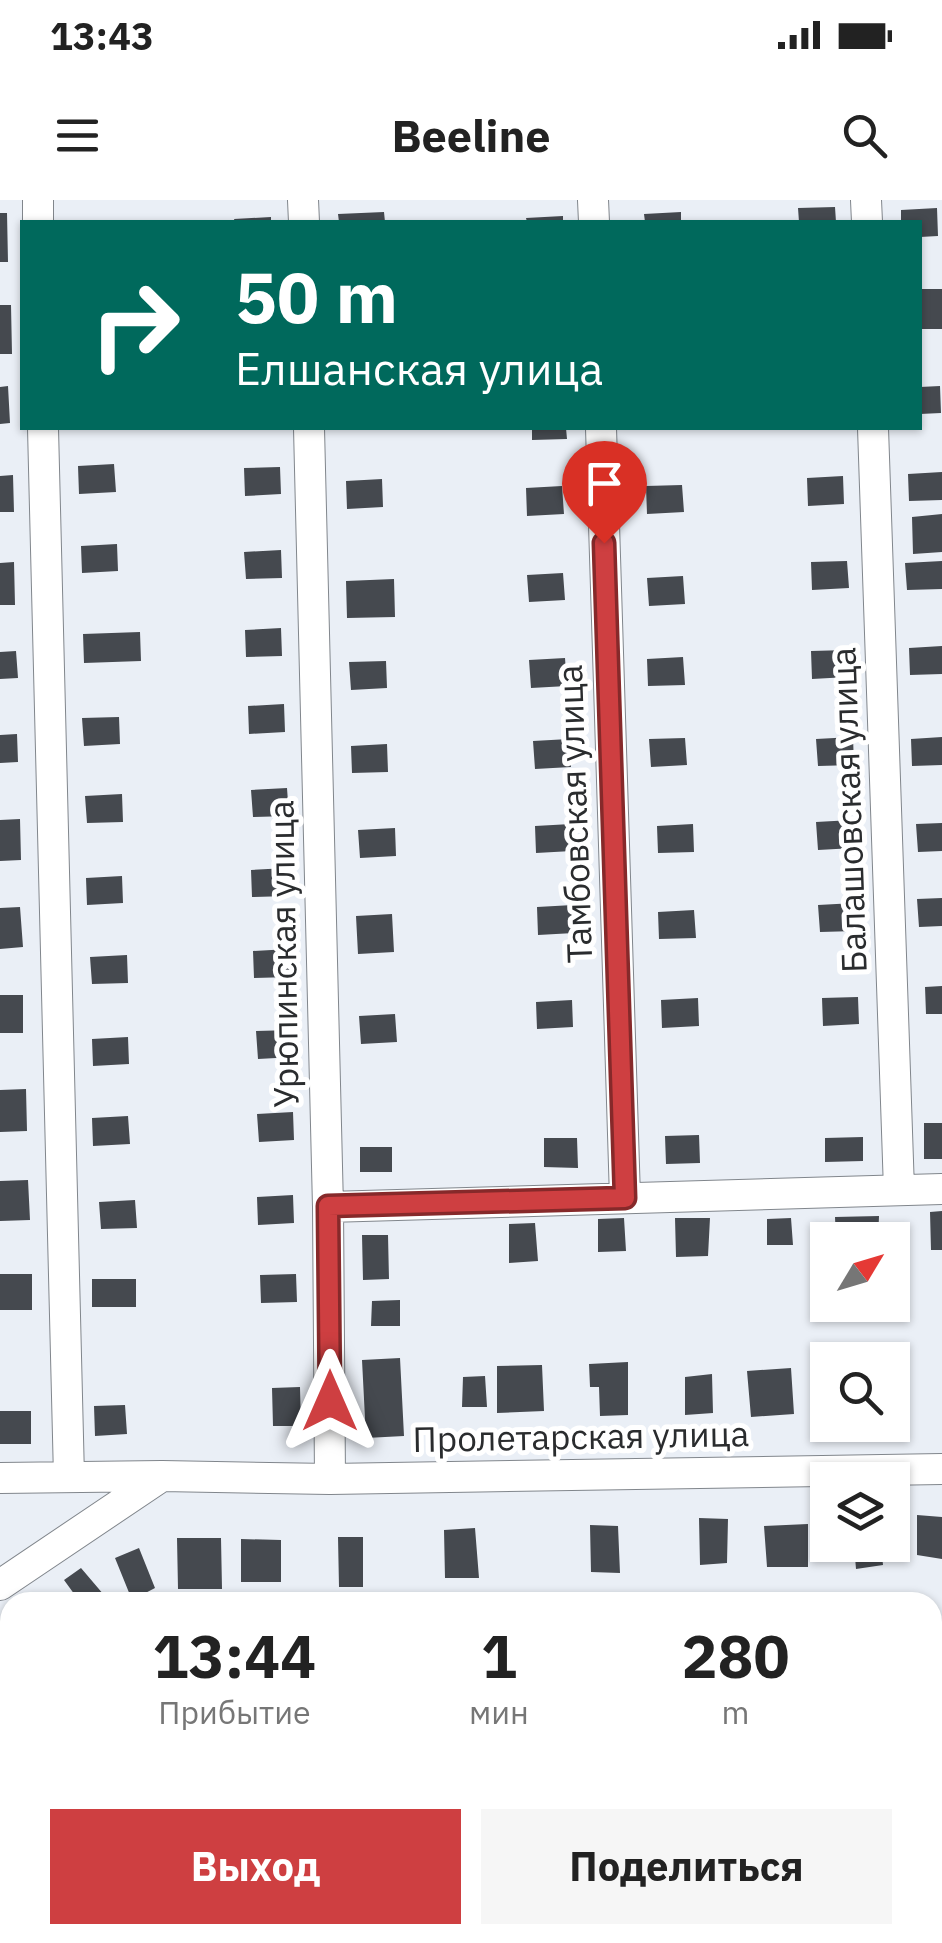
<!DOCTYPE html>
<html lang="ru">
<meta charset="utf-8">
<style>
:root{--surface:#fff;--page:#f6f6f6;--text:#222;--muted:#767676;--accent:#ce3f41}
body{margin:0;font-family:"IBM Plex Sans",sans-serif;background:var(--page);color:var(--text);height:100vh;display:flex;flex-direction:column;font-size:38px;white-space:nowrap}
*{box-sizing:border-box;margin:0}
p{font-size:32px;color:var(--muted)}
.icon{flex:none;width:55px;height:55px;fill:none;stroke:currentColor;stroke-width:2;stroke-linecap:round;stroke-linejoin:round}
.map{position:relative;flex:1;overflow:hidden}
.panel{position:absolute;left:0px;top:1392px;width:942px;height:352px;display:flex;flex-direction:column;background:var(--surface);border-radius:30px 30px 0 0;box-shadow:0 2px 8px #0004}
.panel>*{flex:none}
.guide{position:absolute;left:20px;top:20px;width:902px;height:210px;border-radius:0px;box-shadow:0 2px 8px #0004;background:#00695c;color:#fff;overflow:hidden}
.needle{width:65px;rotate:52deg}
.fabs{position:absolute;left:810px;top:1022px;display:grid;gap:20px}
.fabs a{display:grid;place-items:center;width:100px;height:100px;border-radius:0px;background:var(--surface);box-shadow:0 2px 8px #0004;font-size:50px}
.pin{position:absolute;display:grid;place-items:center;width:85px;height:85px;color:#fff;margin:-102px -42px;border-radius:50% 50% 50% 0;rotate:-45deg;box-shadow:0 0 10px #0007}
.pin .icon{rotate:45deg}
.me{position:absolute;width:110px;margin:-55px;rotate:0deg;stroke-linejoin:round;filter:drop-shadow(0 0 8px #0008)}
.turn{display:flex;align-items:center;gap:35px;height:210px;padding:0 50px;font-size:45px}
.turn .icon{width:130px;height:130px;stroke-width:2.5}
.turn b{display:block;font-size:70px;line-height:85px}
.eta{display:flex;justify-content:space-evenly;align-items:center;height:170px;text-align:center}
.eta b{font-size:60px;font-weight:800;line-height:70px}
.primary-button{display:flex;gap:20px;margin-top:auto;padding:20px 50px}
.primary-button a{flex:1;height:115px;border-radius:0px;background:var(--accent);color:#fff;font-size:40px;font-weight:800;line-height:115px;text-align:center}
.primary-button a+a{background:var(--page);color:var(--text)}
.status{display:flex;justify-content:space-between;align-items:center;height:70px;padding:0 50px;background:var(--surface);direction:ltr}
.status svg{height:28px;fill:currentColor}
header{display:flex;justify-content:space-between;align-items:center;height:130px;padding:0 50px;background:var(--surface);font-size:45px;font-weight:800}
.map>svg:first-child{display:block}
.building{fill:#45494f}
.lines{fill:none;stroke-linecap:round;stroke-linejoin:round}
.street-casing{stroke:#81868c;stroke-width:32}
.secondary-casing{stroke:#81868c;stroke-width:45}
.street{stroke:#fff;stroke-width:30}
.secondary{stroke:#fff;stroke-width:42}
.route-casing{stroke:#86292a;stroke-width:25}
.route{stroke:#ce3f41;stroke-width:18}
.labels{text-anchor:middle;stroke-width:10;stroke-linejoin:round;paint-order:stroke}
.street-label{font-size:35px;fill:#2a2c2e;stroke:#fff}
</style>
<div class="status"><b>13:43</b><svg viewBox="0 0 49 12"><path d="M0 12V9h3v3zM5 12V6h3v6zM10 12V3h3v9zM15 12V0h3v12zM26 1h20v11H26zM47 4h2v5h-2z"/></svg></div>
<header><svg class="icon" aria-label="menu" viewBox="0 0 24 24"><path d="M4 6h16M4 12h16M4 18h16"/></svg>Beeline<svg class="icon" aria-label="search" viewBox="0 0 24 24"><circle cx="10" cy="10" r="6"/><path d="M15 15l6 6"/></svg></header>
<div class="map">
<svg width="942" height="1743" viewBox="0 0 942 1743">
<rect width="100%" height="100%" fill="#eaeff6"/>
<!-- building -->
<path class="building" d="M835,7l1,15h-37l-1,-14z
M937,8l1,28 -18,1v-15h-19v-12z
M384,12l1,10h-46l-1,-8z
M681,12v10h-36l-1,-8z
M0,13h7l1,49h-8z
M563,16v6h-36l-1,-4z
M271,17v5h-36l-1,-3z
M920,89h22v40h-22z
M0,105h11l1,49h-12z
M8,186l2,37 -10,1v-37z
M940,186l1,27 -21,1v-27z
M532,228h34l1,11 -35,1z
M114,264l2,28 -37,2 -1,-28z
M280,267l1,27 -36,2 -1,-28z
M942,272v28l-33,1 -1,-27z
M13,275l1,37h-14v-36z
M843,276l1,28 -36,2 -1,-28z
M382,279l1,28 -36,2 -1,-28z
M682,285l2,27 -37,2 -1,-28z
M562,286l2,28 -37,2 -1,-28z
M942,314v38l-29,2 -1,-37z
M117,344l1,27 -36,2 -1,-27z
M281,350l1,28 -36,1 -2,-27z
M847,361l2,27 -37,2 -1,-28z
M942,361v28l-35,1 -2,-27z
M14,362l1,43h-15v-42z
M563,373l2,27 -36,2 -2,-27z
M683,376l2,28 -36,2 -2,-28z
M394,379l1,38 -48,1 -1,-37z
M281,428l1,28 -36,1 -1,-27z
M140,432l1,29 -57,2 -1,-29z
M942,446v28l-32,1 -1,-27z
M847,450l1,27 -36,2 -1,-28z
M16,451l2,27 -18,1v-27z
M683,457l2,28 -37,1 -1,-27z
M565,458l2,28 -36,2 -2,-28z
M386,461l1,27 -36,2 -2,-28z
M284,504l1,28 -36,2 -1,-28z
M119,517l1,27 -36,2 -2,-28z
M17,534l1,28 -18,1v-28z
M853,537l1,28 -36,1 -2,-27z
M942,537v28l-30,1 -1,-27z
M685,538l2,27 -36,2 -2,-28z
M569,539l2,28 -36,2 -2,-28z
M387,544l1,28 -36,1 -1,-27z
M287,588l2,28 -36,1 -2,-27z
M122,594l1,28 -36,1 -2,-27z
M20,619l1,41 -21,1v-41z
M852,620l2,28 -36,2 -2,-28z
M942,623v28l-24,1 -2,-28z
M571,624l1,27 -36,2 -1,-27z
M693,624l1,28 -36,1 -1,-27z
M395,628l1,28 -36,2 -2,-28z
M287,668l1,28 -36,1 -1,-27z
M122,676l1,27 -36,2 -1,-27z
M942,698v28l-23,1 -2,-28z
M855,703l1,28 -36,1 -2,-27z
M573,705l1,28 -36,2 -1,-28z
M20,707l3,40 -23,2v-41z
M694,710l2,28 -37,1 -1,-27z
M392,714l2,38 -36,2 -2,-38z
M289,749l2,28 -37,1 -1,-27z
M127,755l1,28 -36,1 -2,-27z
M942,786v28h-16l-1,-27z
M0,795h23v38h-23z
M858,797l1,27 -36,2 -1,-28z
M698,798l1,28 -37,2 -1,-28z
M572,800l1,27 -36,2 -1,-27z
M395,814l2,28 -36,2 -2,-28z
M293,830l1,27 -36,2 -2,-28z
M128,837l1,27 -36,2 -1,-27z
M26,889l1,42 -27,1v-42z
M293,912l1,28 -35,2 -2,-28z
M128,916l2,28 -37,2 -1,-28z
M924,923h18v36h-18z
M699,935l1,28 -34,1 -1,-28z
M863,937v24l-38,1v-24z
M544,938h33l1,30 -34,-1z
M360,947h32v25h-32z
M28,980l2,40 -30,1v-40z
M293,995l1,28 -36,2 -1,-28z
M135,1000l2,28 -36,1 -2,-27z
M942,1011v39h-11l-1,-38z
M879,1016l-1,24h-42l-1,-23z
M624,1018l2,33 -28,1v-33z
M675,1018h35l-2,38 -32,1z
M791,1018l2,27h-26v-26z
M535,1023l3,38 -29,2v-39z
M362,1035h26l1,44 -26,1z
M0,1074h32v36h-32z
M296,1074l1,28 -36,1 -1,-28z
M92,1079h44v28h-44z
M400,1100v26h-29l1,-25z
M400,1158l4,78 -38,2 -4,-78z
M628,1162v53l-28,1 -1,-29h-9l-1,-23z
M542,1165l2,46 -47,2v-47z
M791,1168l3,46 -43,3 -4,-46z
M712,1174l1,39 -28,2v-38z
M485,1176l2,31h-25l1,-30z
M300,1187l1,39h-28l-1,-38z
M125,1205l2,29 -32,2 -1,-30z
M0,1211h31v33h-31z
M917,1315l25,2v42l-25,-4z
M699,1318l29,1 -1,44 -27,2z
M808,1324v43h-41l-3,-41z
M590,1325l28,1 2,47 -29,-1z
M475,1328l4,50h-34l-1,-48z
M338,1337h25v50h-24z
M177,1338h44l1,51h-44z
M241,1339l40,1v42h-40z
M854,1345h27l2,20 -27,4z
M139,1348l16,40 -23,12 -17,-42z
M81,1368l23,27 -10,7h-14l-16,-22z
M932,1423h10v49l-10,-1z
M942,1530v53l-10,1v-53z
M4,1562l6,9v37l-10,7v-50z
M932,1638h10v50h-10z"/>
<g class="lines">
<!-- street casing -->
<g class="street-casing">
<path id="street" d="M38,0v22
M303,0l1,22
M593,0l1,22
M866,0l1,22
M43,228l26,1049
M309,228l19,779 2,272
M601,228l24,770
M873,228l26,762
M328,1007l614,-18
M0,1278l162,-2 168,3 612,-10
M0,1385l162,-109
M932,1499h10
M0,1660l10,-7
M932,1711h10
M257,1743l12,-8"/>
</g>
<!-- secondary casing -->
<g class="secondary-casing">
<path id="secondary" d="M0,1481l10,16
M168,1735l5,8"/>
</g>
<!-- street -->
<use href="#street" class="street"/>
<!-- secondary -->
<use href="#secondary" class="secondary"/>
</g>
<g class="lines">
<!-- route casing -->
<g class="route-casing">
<path id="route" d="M330,1201l-2,-195 297,-8 -21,-655"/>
</g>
<!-- route -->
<use href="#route" class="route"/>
</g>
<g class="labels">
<!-- street labels -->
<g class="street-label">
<text transform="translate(849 610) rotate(-92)" y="12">Балашовская улица</text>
<text transform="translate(575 614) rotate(-92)" y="12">Тамбовская улица</text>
<text transform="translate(284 754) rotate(-91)" y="12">Урюпинская улица</text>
<text transform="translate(581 1237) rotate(-1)" y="12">Пролетарская улица</text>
</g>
</g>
</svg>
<div class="fabs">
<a><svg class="needle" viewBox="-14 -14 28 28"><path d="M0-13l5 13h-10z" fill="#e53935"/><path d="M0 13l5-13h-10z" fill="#767676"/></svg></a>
<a><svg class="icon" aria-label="search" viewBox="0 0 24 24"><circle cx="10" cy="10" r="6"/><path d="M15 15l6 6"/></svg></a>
<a><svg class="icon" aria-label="layers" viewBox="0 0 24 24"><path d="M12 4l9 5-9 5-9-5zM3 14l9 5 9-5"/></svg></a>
</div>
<div class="pin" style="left:604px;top:343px;background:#d93025"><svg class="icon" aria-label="arrive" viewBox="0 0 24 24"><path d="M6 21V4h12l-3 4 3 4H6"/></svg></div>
<svg class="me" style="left:330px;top:1201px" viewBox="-20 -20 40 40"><path d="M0-17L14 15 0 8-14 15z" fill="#ce3f41" stroke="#fff" stroke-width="4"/></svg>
<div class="guide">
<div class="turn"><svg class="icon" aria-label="right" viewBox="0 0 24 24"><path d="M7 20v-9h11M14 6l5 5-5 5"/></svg><div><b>50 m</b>Елшанская улица</div></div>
</div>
<section class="panel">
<div class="eta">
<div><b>13:44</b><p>Прибытие</p></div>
<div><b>1</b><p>мин</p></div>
<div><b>280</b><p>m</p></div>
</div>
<div class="primary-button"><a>Выход</a><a>Поделиться</a></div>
</section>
</div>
